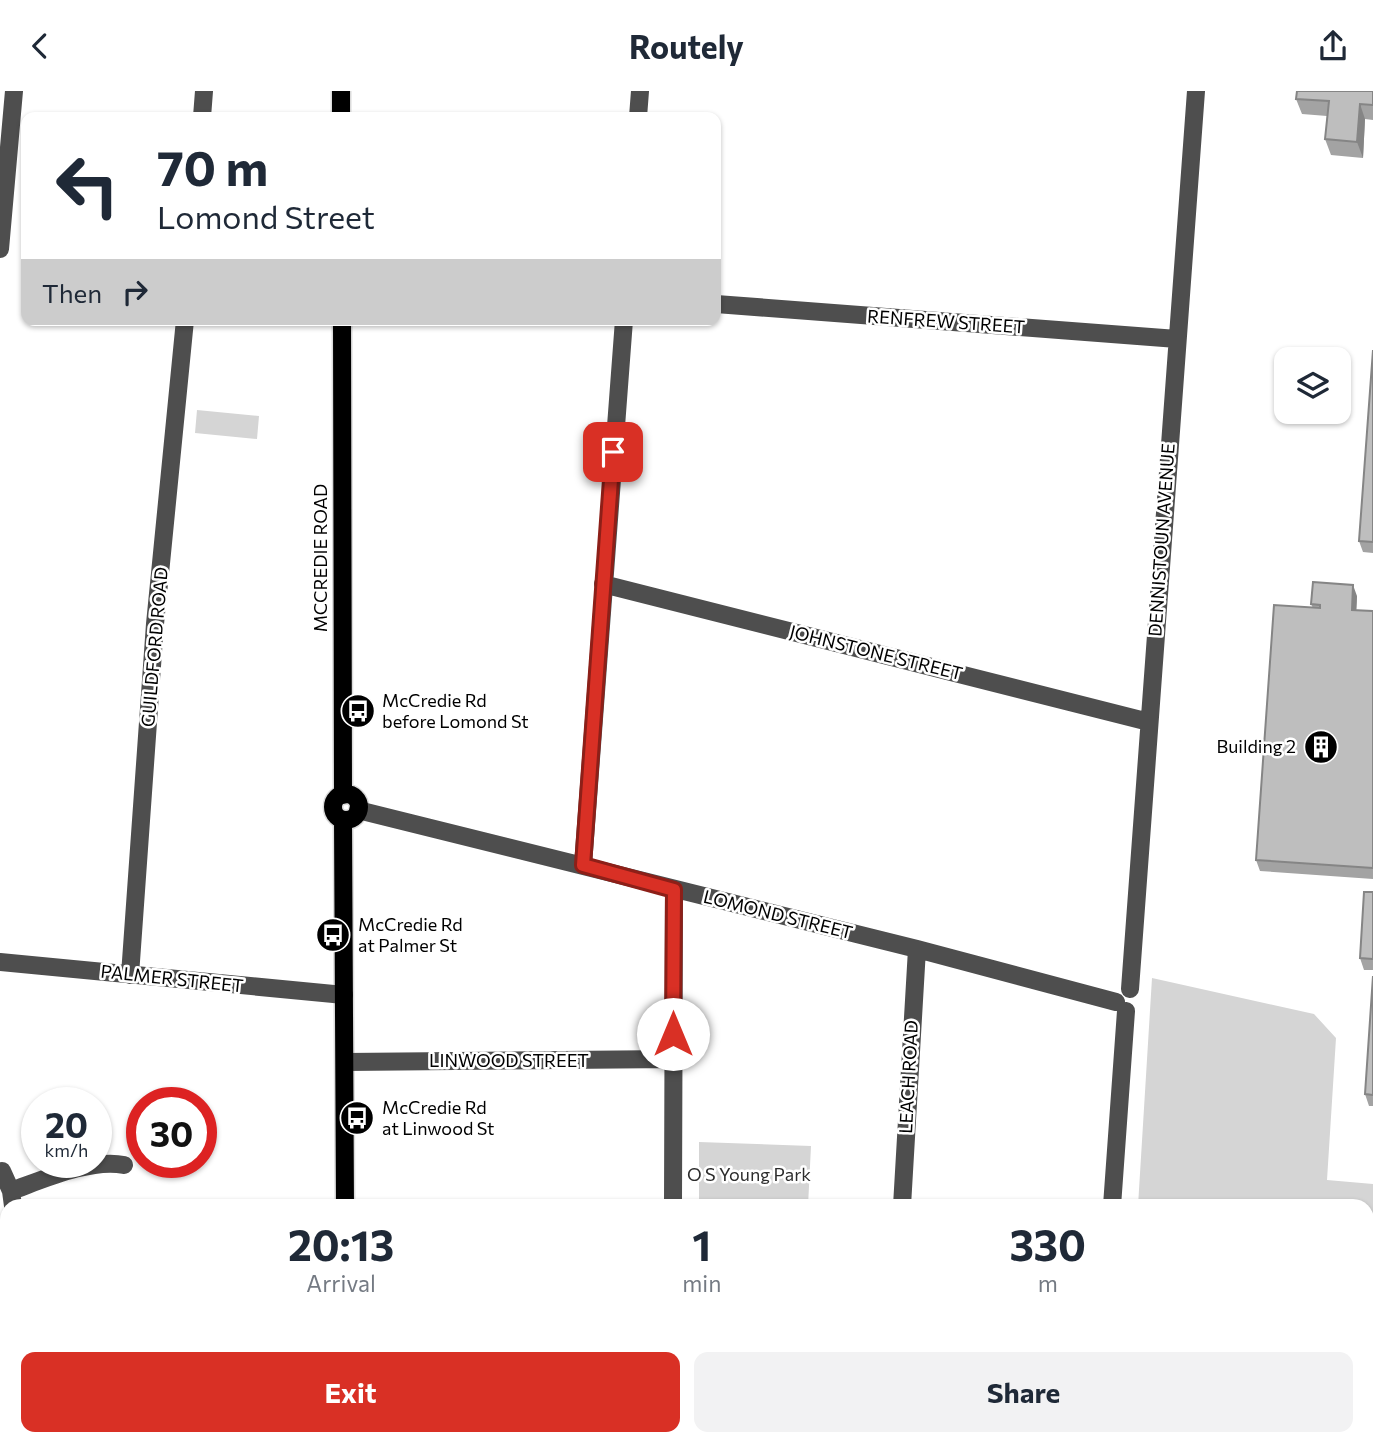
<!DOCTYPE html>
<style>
:root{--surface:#fff;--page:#f2f2f3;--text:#1f2937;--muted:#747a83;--accent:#d93025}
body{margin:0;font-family:Commissioner,sans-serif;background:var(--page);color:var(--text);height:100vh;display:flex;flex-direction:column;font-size:26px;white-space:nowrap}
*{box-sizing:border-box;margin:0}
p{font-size:23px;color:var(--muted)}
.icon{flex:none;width:38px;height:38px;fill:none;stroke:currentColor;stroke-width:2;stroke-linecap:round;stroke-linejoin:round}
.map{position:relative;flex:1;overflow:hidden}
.sheet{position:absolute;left:0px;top:1108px;width:1374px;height:247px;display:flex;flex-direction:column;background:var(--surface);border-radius:21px 21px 0 0;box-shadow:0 2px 5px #0004}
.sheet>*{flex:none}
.top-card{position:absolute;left:21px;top:21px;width:700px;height:214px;border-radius:14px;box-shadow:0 2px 5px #0004;background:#fff;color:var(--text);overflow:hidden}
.tools{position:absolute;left:1274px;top:256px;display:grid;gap:14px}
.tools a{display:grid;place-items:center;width:77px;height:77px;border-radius:14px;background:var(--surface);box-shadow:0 2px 5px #0004;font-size:35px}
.speed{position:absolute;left:21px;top:996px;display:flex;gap:14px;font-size:35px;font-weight:700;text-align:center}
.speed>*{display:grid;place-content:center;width:91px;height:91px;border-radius:50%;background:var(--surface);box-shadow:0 2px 5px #0004;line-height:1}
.speed small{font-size:18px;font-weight:400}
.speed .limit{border:10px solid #d22;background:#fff;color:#111}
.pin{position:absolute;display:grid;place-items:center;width:60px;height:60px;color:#fff;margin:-30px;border-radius:14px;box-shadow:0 4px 10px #0006}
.me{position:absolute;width:77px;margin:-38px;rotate:0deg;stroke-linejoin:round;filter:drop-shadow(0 0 5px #0008)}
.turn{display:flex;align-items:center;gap:24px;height:147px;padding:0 21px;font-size:32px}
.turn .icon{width:91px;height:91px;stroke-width:2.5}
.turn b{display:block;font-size:49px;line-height:60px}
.then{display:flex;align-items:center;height:66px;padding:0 21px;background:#0003;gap:14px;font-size:26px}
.eta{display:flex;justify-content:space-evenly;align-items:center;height:119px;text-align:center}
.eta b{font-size:42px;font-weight:700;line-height:49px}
.action{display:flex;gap:14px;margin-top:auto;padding:14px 21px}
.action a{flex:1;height:80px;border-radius:14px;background:var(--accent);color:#fff;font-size:28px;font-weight:700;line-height:80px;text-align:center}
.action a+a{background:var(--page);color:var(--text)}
header{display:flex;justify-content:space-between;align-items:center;height:91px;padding:0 21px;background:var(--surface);font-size:32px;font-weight:700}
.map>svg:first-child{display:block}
.green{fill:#d5d5d5}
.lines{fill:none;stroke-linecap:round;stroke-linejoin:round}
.major-casing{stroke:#dbdbdb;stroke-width:21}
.minor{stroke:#4e4e4e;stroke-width:18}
.major{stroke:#000;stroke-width:18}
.wall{fill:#a3a3a3}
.shaded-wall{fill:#858585}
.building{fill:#bebebe;stroke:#858585;stroke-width:2}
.route-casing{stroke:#8d1f18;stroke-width:18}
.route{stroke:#d93025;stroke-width:12}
.labels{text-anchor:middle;stroke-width:5;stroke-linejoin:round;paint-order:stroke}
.street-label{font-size:18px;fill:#000;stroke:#fff}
.poi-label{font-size:18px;fill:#000;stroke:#fff;text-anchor:start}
.park-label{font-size:18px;fill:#2c2c2c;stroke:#fff}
</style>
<header><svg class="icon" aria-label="back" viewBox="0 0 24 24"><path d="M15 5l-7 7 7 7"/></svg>Routely<svg class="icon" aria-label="share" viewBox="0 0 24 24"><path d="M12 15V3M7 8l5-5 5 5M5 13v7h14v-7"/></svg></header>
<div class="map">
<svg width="1373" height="1353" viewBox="0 0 1373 1353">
<rect width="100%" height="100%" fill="#fff"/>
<!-- green -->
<path class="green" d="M197,319l62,6 -2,23 -62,-6z
M1152,887l162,36 22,24 -9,142 46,4v260h-250v-5h244v-233h-229z
M699,1051l112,4 -3,60h-109z"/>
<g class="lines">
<!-- major casing -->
<g class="major-casing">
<path id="major" d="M341,0v26
M342,229l1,475
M333 716a13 13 0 1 1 26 0a13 13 0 1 1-26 0Z
M343,729l2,386
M346,1348v5"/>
</g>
<!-- minor -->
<path class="minor" d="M202,26l2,-26
M638,26l2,-26
M0,158l14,-158
M716,213l461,35
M603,493l546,138
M358,719l559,139 199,53
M583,774l41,-545
M0,871l344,33
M130,884l25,-351 30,-304
M1130,898l66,-898
M345,971l328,-3
M2,1080l9,20 2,15
M11,1100c31,-11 80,-33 113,-26
M673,1115l1,-316
M902,1115l15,-257
M1112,1115l14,-195
M0,1223l7,1
M673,1353v-5
M888,1353l1,-5
M1094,1353v-5"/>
<!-- major -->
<use href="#major" class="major"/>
</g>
<!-- wall -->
<path class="wall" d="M1373,0v29l-8,-1 -2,39 -32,-3 -6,-16 2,-23 -25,-2 -6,-15z
M1373,259v203l-10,-1 -4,-11z
M1357,505l-1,14 17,1v268l-113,-8 -4,-11 57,-252 -2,-4z
M1373,801v78h-9l-4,-12z
M1373,886v129h-4l-4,-12z"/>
<!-- shaded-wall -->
<path class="shaded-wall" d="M1360,13l5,15 -2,39 -6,-16z
M1353,494l4,11 -1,25 -4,-11z"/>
<!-- building -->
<path class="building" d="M1297,0h76v14l-13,-1 -3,38 -32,-3 4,-38 -33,-2z
M1373,259v192l-14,-1z
M1313,491l40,3 -1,25 21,1v257l-117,-8 18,-255 46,3v-3l-9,-1z
M1364,801h9v67l-13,-1z
M1373,885v119l-8,-1z"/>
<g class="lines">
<!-- route casing -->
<g class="route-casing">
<path id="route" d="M613,361l-30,413 91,25 -1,144"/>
</g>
<!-- route -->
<use href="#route" class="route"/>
</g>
<!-- icons -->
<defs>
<g id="bus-disc" transform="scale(1.75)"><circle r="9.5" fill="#000" stroke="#fff"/><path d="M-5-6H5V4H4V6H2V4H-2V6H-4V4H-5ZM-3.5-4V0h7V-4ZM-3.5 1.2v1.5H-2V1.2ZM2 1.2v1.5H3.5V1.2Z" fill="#fff"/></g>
<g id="building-disc" transform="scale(1.75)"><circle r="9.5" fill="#000" stroke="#fff"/><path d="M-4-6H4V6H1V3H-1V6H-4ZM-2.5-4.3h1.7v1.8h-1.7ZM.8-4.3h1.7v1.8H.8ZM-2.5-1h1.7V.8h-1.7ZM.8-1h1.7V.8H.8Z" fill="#fff"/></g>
</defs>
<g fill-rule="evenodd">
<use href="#bus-disc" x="358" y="620"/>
<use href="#building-disc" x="1321" y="656"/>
<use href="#bus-disc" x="333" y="844"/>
<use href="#bus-disc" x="357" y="1027"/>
</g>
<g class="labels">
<!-- street labels -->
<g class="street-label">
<text transform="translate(946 231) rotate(4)" y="6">RENFREW STREET</text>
<text transform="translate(1162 449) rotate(-86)" y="6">DENNISTOUN AVENUE</text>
<text transform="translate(321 467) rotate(-90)" y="6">MCCREDIE ROAD</text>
<text transform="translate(155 556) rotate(-85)" y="6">GUILDFORD ROAD</text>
<text transform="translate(876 562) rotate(14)" y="6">JOHNSTONE STREET</text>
<text transform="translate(778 824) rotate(14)" y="6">LOMOND STREET</text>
<text transform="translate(172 888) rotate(6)" y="6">PALMER STREET</text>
<text x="509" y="976">LINWOOD STREET</text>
<text transform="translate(909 986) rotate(-87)" y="6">LEACH ROAD</text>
</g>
<!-- poi labels -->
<g class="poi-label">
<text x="382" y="616">McCredie Rd<tspan x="382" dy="21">before Lomond St</tspan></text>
<text x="1296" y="662" text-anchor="end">Building 2</text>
<text x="358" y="840">McCredie Rd<tspan x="358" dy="21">at Palmer St</tspan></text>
<text x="382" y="1023">McCredie Rd<tspan x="382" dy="21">at Linwood St</tspan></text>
</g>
<!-- park labels -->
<g class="park-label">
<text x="749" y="1090">O S Young Park</text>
</g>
</g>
</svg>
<div class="tools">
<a><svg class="icon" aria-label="layers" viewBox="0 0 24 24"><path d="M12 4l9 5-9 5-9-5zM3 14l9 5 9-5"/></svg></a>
</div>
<div class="speed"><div>20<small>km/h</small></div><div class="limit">30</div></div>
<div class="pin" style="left:613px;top:361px;background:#d93025"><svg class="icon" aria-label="arrive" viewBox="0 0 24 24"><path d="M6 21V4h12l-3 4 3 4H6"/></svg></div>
<svg class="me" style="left:673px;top:943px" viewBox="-20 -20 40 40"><circle r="19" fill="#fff"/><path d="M0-13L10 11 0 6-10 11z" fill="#d93025"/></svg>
<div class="top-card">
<div class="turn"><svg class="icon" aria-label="left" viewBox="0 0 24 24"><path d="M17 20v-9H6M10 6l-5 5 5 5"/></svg><div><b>70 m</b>Lomond Street</div></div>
<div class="then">Then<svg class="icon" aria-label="right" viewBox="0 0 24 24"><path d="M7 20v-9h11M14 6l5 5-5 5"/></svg></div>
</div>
<section class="sheet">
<div class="eta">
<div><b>20:13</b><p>Arrival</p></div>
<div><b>1</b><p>min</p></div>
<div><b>330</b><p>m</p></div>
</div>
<div class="action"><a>Exit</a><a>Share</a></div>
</section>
</div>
